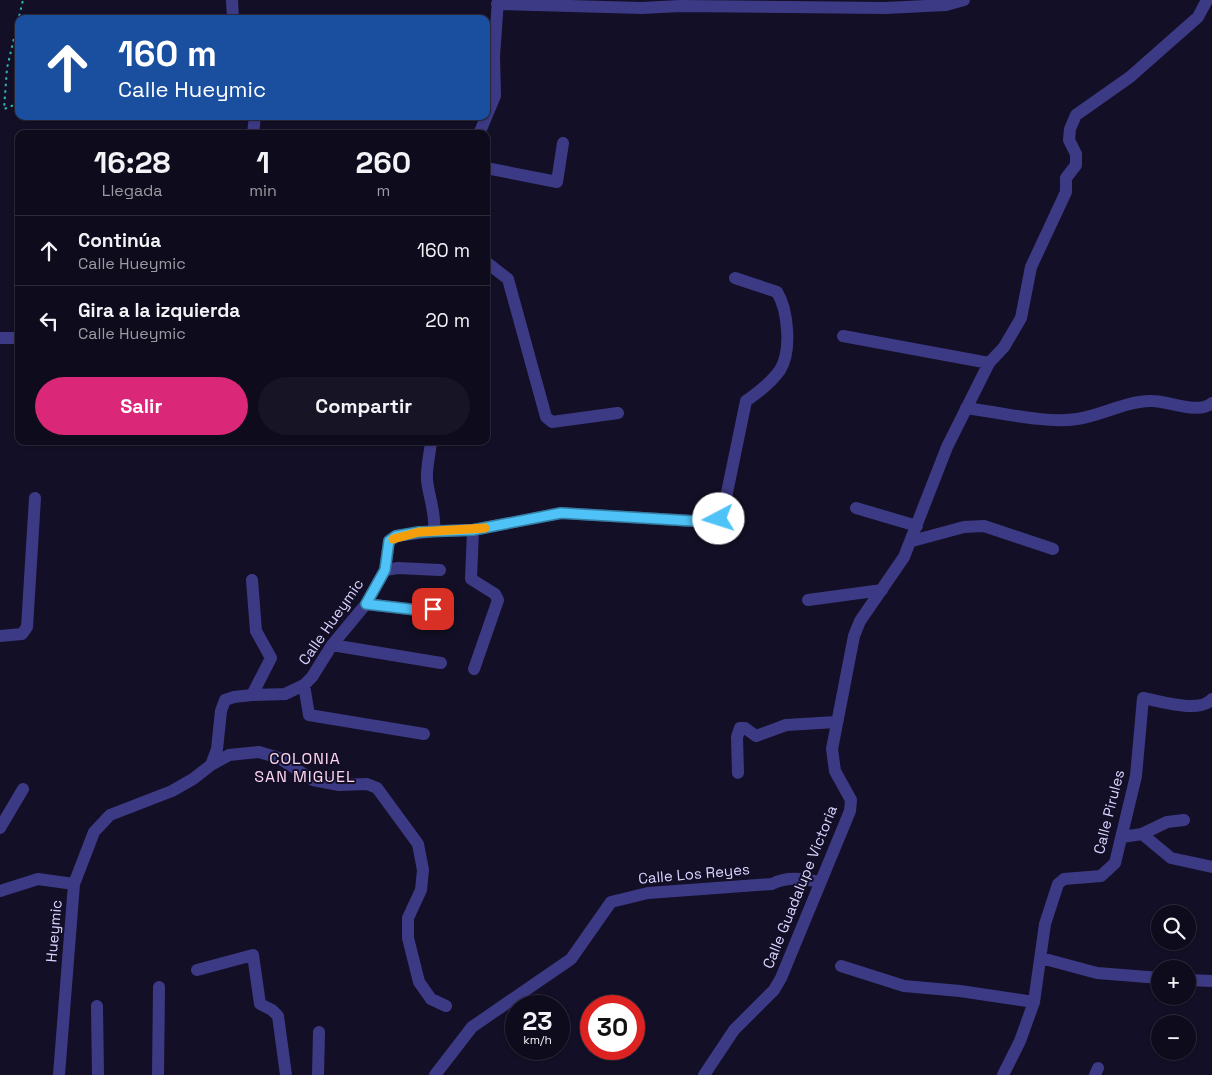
<!DOCTYPE html>
<html lang="es">
<meta charset="utf-8">
<style>
:root{--surface:#0e0b1c;--page:#171425;--text:#f1f3f6;--muted:#9b9ba3;--line:#2e2b3b;--accent:#db2777}
body{margin:0;font-family:"Space Grotesk",sans-serif;background:var(--page);color:var(--text);height:100vh;display:flex;flex-direction:column;font-size:19px;white-space:nowrap}
*{box-sizing:border-box;margin:0}
p{font-size:16px;color:var(--muted)}
.icon{flex:none;width:28px;height:28px;fill:none;stroke:currentColor;stroke-width:2;stroke-linecap:round;stroke-linejoin:round}
.map{position:relative;flex:1;overflow:hidden}
.drawer{position:absolute;left:15px;top:130px;width:475px;height:315px;display:flex;flex-direction:column;background:var(--surface);border-radius:10px;box-shadow:0 1px 4px #0004,0 0 0 1px var(--line)}
.drawer>*{flex:none}
.top-card{position:absolute;left:15px;top:15px;width:475px;height:105px;border-radius:10px;box-shadow:0 1px 4px #0004,0 0 0 1px var(--line);background:#1a4fa0;color:#fff;overflow:hidden}
.tools{position:absolute;left:1151px;top:905px;display:grid;gap:10px}
.tools a{display:grid;place-items:center;width:45px;height:45px;border-radius:50%;background:var(--surface);box-shadow:0 1px 4px #0004,0 0 0 1px var(--line);font-size:25px}
.speed{position:absolute;left:505px;top:995px;display:flex;gap:10px;font-size:25px;font-weight:700;text-align:center}
.speed>*{display:grid;place-content:center;width:65px;height:65px;border-radius:50%;background:var(--surface);box-shadow:0 1px 4px #0004,0 0 0 1px var(--line);line-height:1}
.speed small{font-size:12px;font-weight:400}
.speed .limit{border:8px solid #d22;background:#fff;color:#111}
.pin{position:absolute;display:grid;place-items:center;width:42px;height:42px;color:#fff;margin:-21px;border-radius:10px;box-shadow:0 2px 8px #0006}
.me{position:absolute;width:55px;margin:-28px;rotate:265deg;stroke-linejoin:round;filter:drop-shadow(0 0 4px #0008)}
.turn{display:flex;align-items:center;gap:18px;height:105px;padding:0 20px;font-size:22px}
.turn .icon{width:65px;height:65px;stroke-width:2.5}
.turn b{display:block;font-size:35px;line-height:42px}
.eta{display:flex;justify-content:space-evenly;align-items:center;height:85px;text-align:center}
.eta b{font-size:30px;font-weight:700;line-height:35px}
.action{display:flex;gap:10px;margin-top:auto;padding:10px 20px}
.action a{flex:1;height:58px;border-radius:30px;background:var(--accent);color:#fff;font-size:20px;font-weight:700;line-height:58px;text-align:center}
.action a+a{background:var(--page);color:var(--text)}
ul{padding:0;list-style:none}
li{display:flex;align-items:center;gap:15px;height:70px;padding:0 20px;border-top:1px solid var(--line)}
li div{flex:1}
li b{display:block;font-size:19px}
li em{font-style:normal}
.map>svg:first-child{display:block}
.lines{fill:none;stroke-linecap:round;stroke-linejoin:round}
.path{stroke:#2fb8b0;stroke-width:2;stroke-dasharray:2.5 4;stroke-linecap:butt}
.street{stroke:#3d3a85;stroke-width:12}
.route-casing{stroke:#337fa1;stroke-width:12}
.route{stroke:#4fc3f7;stroke-width:9}
.slow{stroke:#f59e0b;stroke-width:9}
.labels{text-anchor:middle;stroke-width:4;stroke-linejoin:round;paint-order:stroke}
.street-label{font-size:15px;fill:#d9d4ff;stroke:#130f26}
.neighbourhood-label{font-size:16px;letter-spacing:1px;fill:#ffd6f0;stroke:#130f26}
</style>
<div class="map">
<svg width="1212" height="1075" viewBox="0 0 1212 1075">
<rect width="100%" height="100%" fill="#130f26"/>
<g class="lines">
<!-- path -->
<path class="path" d="M19,103l-15,6 3,-41 16,-68"/>
<!-- street -->
<path class="street" d="M232,0l1,19
M497,4l145,4 38,-2 205,2 61,-3 18,-5
M253,134l2,-18
M479,134l16,-38 -1,-40 4,-56
M486,168l71,14 6,-39
M486,262l22,17 38,138 6,5 66,-9
M843,336l146,27
M0,338h19
M966,408c32,4 81,16 111,11 23,-3 52,-19 75,-18 17,0 46,14 60,2
M856,508l61,18
M473,530l-2,49 24,15 3,6 -24,69
M434,531l39,-1 88,-17 149,9 9,-3 4,-7 23,-111c13,-9 25,-18 34,-31 12,-19 8,-60 -3,-78l-42,-14
M912,541l52,-14 20,-1 69,23
M385,570l13,-2 42,2
M808,600l74,-10
M366,604l60,7 7,-2 5,-13
M0,636l22,-2 5,-7 8,-129
M332,645l109,18
M304,685l5,30 115,19
M252,695l19,-37 -15,-27 -4,-51
M211,765l18,-10 30,-3 20,6 34,22 26,5 28,-1 10,4 41,56 5,26 -2,20 -13,28v20l11,44 12,17 15,7
M738,773l-1,-36 3,-9h5l11,8 30,-11 50,-3
M0,828l23,-39
M1142,834l25,-12 17,-2
M1122,837l20,-3 29,24 41,9
M0,891l38,-12 36,5
M1041,958l56,15 63,5
M841,966l63,20 56,5 74,11
M197,970l56,-15 7,49 12,6 6,6 8,59
M1188,980l24,1
M97,1006l1,69
M59,1075l15,-191 20,-52 16,-17 62,-24 21,-12 18,-14 6,-16 4,-38 4,-11 9,-3 18,-2 33,-1 19,-9 8,-8 20,-32 34,-41 19,-34 4,-29 7,-5 38,-5c2,-17 -5,-33 -7,-51 -1,-12 3,-26 4,-39
M158,1075l1,-88
M318,1075l1,-43
M435,1075l37,-48 99,-68 40,-57 37,-9 124,-9c16,-8 31,-5 48,-2
M704,1075l30,-45 40,-40 7,-12 69,-167 1,-11 -16,-29 -3,-22 22,-113 6,-15 44,-64 43,-110 42,-84 15,-16 17,-29 10,-51 35,-75v-14l10,-13v-11l-7,-14 1,-11 6,-14 54,-38 68,-60 9,-17
M1003,1075l17,-34 14,-39 11,-78 13,-40 6,-5 37,-3 14,-13 21,-87 7,-78c17,3 57,16 69,1
M1095,1075l3,-7"/>
</g>
<g class="lines">
<!-- route casing -->
<g class="route-casing">
<path id="route" d="M433,609l-7,2 -60,-7 19,-34 4,-29 7,-5 23,-4 54,-2 88,-17 149,9 9,-3"/>
</g>
<!-- route -->
<use href="#route" class="route"/>
<!-- slow -->
<path class="slow" d="M393,539l26,-7 66,-4"/>
</g>
<g class="labels">
<!-- street labels -->
<g class="street-label">
<text transform="translate(331 622) rotate(-55)" y="5">Calle Hueymic</text>
<text transform="translate(1109 812) rotate(-76)" y="5">Calle Pirules</text>
<text transform="translate(694 874) rotate(-5)" y="5">Calle Los Reyes</text>
<text transform="translate(800 887) rotate(-68)" y="5">Calle Guadalupe Victoria</text>
<text transform="translate(54 931) rotate(-85)" y="5">Hueymic</text>
</g>
<!-- neighbourhood labels -->
<g class="neighbourhood-label">
<text x="305" y="764">COLONIA<tspan x="305" dy="18">SAN MIGUEL</tspan></text>
</g>
</g>
</svg>
<div class="tools">
<a><svg class="icon" aria-label="search" viewBox="0 0 24 24"><circle cx="10" cy="10" r="6"/><path d="M15 15l6 6"/></svg></a>
<a>+</a>
<a>−</a>
</div>
<div class="speed"><div>23<small>km/h</small></div><div class="limit">30</div></div>
<div class="pin" style="left:433px;top:609px;background:#d93025"><svg class="icon" aria-label="arrive" viewBox="0 0 24 24"><path d="M6 21V4h12l-3 4 3 4H6"/></svg></div>
<svg class="me" style="left:719px;top:519px" viewBox="-20 -20 40 40"><circle r="19" fill="#fff"/><path d="M0-13L10 11 0 6-10 11z" fill="#4fc3f7"/></svg>
<div class="top-card">
<div class="turn"><svg class="icon" aria-label="ahead" viewBox="0 0 24 24"><path d="M12 20V5M6 11l6-6 6 6"/></svg><div><b>160 m</b>Calle Hueymic</div></div>
</div>
<section class="drawer">
<div class="eta">
<div><b>16:28</b><p>Llegada</p></div>
<div><b>1</b><p>min</p></div>
<div><b>260</b><p>m</p></div>
</div>
<ul>
<li><svg class="icon" aria-label="ahead" viewBox="0 0 24 24"><path d="M12 20V5M6 11l6-6 6 6"/></svg><div><b>Continúa</b><p>Calle Hueymic</p></div><em>160 m</em></li>
<li><svg class="icon" aria-label="left" viewBox="0 0 24 24"><path d="M17 20v-9H6M10 6l-5 5 5 5"/></svg><div><b>Gira a la izquierda</b><p>Calle Hueymic</p></div><em>20 m</em></li>
</ul>
<div class="action"><a>Salir</a><a>Compartir</a></div>
</section>
</div>
